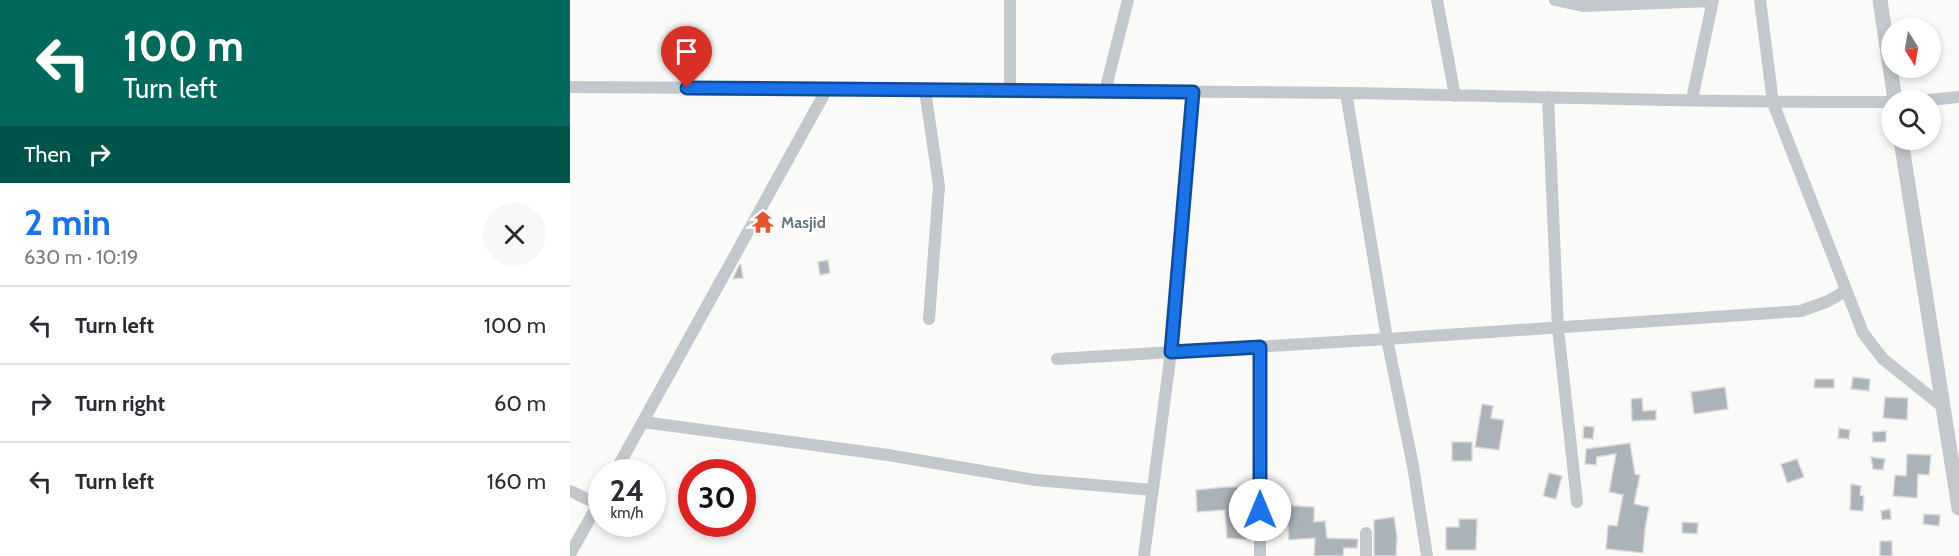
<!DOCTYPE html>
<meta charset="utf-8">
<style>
:root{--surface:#fff;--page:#f7f7f7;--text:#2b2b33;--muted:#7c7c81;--line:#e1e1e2;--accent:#1a73e8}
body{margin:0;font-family:Cabin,sans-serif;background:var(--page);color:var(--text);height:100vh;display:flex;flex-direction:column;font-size:22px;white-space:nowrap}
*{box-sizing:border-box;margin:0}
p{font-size:20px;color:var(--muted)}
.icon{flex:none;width:33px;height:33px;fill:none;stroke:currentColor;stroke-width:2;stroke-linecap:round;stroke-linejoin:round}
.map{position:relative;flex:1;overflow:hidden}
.panel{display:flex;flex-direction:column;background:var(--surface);width:570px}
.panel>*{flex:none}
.hud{background:#00695c;color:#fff;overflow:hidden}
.needle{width:39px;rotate:169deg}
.tools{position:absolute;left:1311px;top:18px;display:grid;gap:12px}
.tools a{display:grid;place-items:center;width:60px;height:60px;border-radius:50%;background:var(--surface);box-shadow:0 3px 9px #0003;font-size:30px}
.speed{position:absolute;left:18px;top:459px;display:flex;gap:12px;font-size:30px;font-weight:700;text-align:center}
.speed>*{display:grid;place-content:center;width:78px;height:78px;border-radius:50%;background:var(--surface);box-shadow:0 3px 9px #0003;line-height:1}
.speed small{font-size:15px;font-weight:400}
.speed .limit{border:9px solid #d22;background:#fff;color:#111}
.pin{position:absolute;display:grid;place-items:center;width:51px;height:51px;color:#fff;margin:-62px -26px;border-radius:50% 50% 50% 0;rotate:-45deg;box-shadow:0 0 6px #0007}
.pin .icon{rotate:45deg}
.me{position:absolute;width:66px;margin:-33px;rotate:0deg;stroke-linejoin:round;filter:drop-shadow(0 0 4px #0008)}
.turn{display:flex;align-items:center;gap:21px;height:126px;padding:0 24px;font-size:27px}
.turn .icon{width:78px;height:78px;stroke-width:2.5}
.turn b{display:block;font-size:42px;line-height:51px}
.then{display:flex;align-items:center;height:57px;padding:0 24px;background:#0003;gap:12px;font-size:22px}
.round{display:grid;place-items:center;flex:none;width:63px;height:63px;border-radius:32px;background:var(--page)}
.overview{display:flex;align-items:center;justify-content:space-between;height:102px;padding:0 24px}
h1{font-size:36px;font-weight:800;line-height:45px;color:var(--accent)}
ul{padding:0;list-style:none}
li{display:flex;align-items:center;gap:18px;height:78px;padding:0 24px;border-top:2px solid var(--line)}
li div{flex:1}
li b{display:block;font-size:22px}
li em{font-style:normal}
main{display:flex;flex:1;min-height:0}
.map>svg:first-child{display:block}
.building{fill:#aab3b9;stroke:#dcdcda;stroke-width:1.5}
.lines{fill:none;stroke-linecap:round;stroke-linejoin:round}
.minor{stroke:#c3c8cc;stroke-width:12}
.tertiary{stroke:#c3c8cc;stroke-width:15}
.route-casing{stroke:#114b97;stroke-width:15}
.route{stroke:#1a73e8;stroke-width:10}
.labels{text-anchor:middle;stroke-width:6;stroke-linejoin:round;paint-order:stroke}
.poi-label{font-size:16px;font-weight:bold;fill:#657683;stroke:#fff;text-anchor:start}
</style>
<main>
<section class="panel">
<div class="hud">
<div class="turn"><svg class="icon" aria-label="left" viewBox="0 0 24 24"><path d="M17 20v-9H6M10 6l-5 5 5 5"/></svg><div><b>100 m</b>Turn left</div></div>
<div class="then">Then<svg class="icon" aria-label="right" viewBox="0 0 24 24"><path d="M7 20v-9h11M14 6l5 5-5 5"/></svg></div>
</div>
<div class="overview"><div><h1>2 min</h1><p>630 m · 10:19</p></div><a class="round"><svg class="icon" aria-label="close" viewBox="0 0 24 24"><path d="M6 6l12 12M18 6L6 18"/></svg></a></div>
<ul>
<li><svg class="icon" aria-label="left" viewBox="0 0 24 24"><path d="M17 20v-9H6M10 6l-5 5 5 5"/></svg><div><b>Turn left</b></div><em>100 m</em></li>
<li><svg class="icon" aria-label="right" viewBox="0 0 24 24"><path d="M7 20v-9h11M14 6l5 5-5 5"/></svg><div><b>Turn right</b></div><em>60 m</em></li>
<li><svg class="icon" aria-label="left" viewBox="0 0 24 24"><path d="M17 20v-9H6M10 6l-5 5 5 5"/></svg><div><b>Turn left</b></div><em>160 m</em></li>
</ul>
</section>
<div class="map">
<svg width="1389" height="556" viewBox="0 0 1389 556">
<rect width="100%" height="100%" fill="#fafaf8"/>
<!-- building -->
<path class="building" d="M258,260l2,13 -10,2 -2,-13z
M169,265h2l2,13 -10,1z
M1283,377l17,2 -1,12 -18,-2z
M1245,379h19v9h-20z
M1155,387l3,22 -34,5 -3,-22z
M1315,397l23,1 -1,22 -24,-2z
M1072,398l1,13 13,-1v10l-24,1 -1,-22z
M912,404l11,2 -2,12 13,2 -5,30 -24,-3z
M1014,426l10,1 -1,12 -10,-1z
M1269,428l11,2 -1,9 -11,-1z
M1316,431v11h-13l-1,-10z
M882,442h20v19h-20z
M1060,443l5,31 5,1 -6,29 15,3 -4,22 -2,24 -37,-4 2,-24 9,1 6,-31 -14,-3 7,-38 -19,3 -1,8 -11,-1 1,-15z
M1337,454l24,1 -2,20 -11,-1 -1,24 -24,-2 2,-21 11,1z
M1301,457l14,2 -2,11 -10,-1z
M1227,459l7,18 -17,6 -6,-19z
M979,473l13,3 -6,23 -13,-3z
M1281,484l10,2 -1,9 4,1 -1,15 -13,-1z
M655,487h23v15h-2l4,38 -23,-2 -2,-28 -28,2 -1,-22z
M706,505l38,2v15l11,-1 2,17 31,1 -1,9h-13l-1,8h-29l1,-18 -26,2 -2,-25 -12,-1z
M1320,509l1,10 -9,1 -1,-9z
M1354,514l16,1 -1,11 -16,-2z
M824,517l3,19 -1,20h-22v-36z
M889,519h18l-1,31h-30v-23h13z
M1112,522l16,1 -1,11 -15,-1z
M1310,541h12v15h-12z"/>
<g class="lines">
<!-- minor -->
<path class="minor" d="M867,0l18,96
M985,0l28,6 129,-5
M1190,0l13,103 90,230 20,26 60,48
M0,87c259,2 518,2 777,6 182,3 363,10 545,9
M355,90l14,96 -10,133
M440,90v-90
M535,91l23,-91
M776,93l41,246 26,127 14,90
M978,97l10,231 19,174
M1122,99l21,-99
M1359,100l30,-3
M487,359l330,-20 414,-28 25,-9 20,-11
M73,422l245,33 147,25 118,10
M45,472l212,-383
M0,491l28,13
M796,533v23
M0,554l32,-57
M574,556l27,-204 22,-260
M690,556v-209"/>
<!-- tertiary -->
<path class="tertiary" d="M1310,0l15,100
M1331,140l58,368"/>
</g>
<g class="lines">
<!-- route casing -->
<g class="route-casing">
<path id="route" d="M117,88l506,4 -22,260 89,-5v163"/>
</g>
<!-- route -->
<use href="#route" class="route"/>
</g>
<!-- icons -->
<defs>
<g id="temple-bare" transform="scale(1.8)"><path d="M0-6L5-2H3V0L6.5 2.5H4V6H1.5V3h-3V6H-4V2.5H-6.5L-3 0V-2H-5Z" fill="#e4572e" stroke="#fff" stroke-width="2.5" paint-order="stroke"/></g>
</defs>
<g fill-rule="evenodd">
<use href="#temple-bare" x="193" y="222"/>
</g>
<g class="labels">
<!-- poi labels -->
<g class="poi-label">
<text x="211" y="228">Masjid</text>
</g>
</g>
</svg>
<div class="tools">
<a><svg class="needle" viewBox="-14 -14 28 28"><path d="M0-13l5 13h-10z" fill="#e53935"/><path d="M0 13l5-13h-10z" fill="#7c7c81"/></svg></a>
<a><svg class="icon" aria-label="search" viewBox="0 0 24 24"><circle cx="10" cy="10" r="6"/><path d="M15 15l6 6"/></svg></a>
</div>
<div class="speed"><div>24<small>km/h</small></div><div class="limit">30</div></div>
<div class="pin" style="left:117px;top:88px;background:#d93025"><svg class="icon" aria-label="arrive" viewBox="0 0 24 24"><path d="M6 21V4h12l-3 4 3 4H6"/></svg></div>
<svg class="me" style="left:690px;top:510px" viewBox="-20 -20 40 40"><circle r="19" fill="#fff"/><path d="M0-13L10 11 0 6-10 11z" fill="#1a73e8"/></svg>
</div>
</main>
